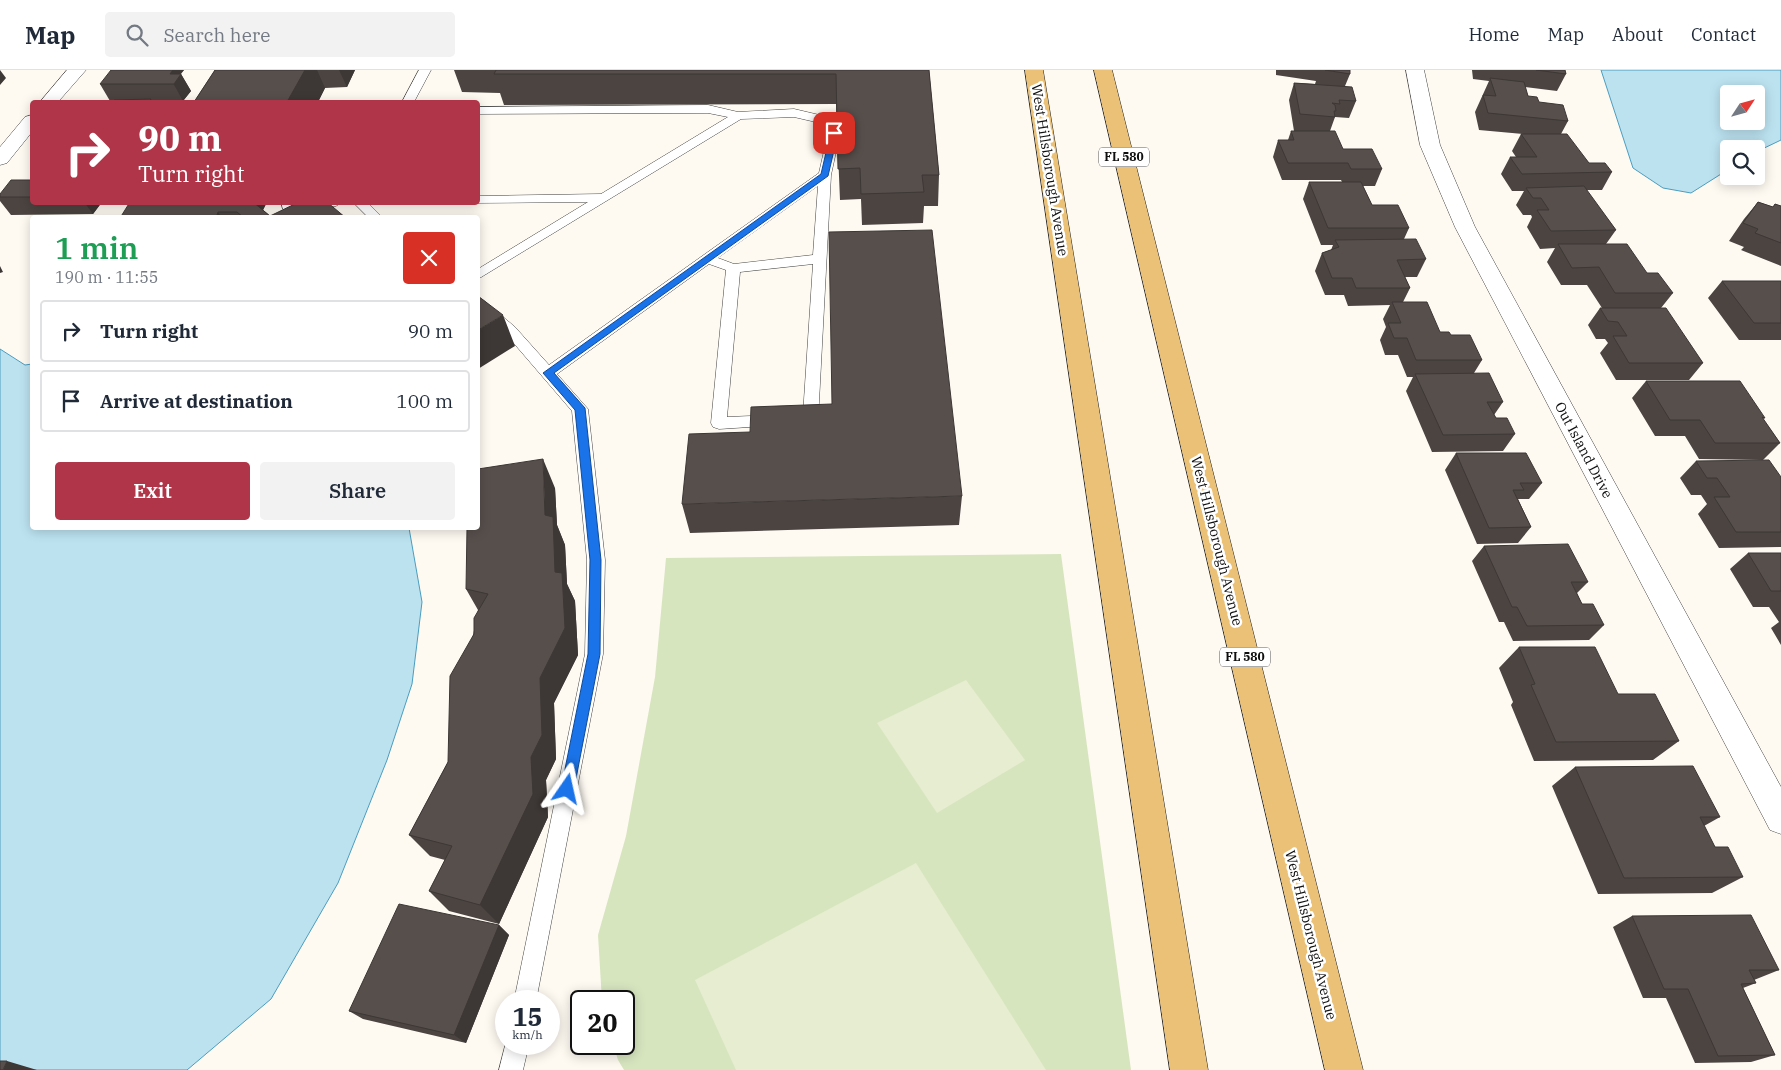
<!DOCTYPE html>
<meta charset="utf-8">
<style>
:root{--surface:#fff;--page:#f2f2f3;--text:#1f2937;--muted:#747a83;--line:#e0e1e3;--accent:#b13548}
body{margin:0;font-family:"IBM Plex Serif",serif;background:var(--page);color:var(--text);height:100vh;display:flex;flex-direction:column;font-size:19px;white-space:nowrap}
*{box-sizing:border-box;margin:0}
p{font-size:16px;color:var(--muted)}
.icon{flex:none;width:28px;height:28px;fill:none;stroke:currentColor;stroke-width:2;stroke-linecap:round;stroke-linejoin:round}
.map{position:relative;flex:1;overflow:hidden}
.drawer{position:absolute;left:30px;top:145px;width:450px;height:315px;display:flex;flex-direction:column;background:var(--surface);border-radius:5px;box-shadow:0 2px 12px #0003}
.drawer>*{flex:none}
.banner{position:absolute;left:30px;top:30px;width:450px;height:105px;border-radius:5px;box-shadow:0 2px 12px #0003;background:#b13548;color:#fff;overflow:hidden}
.needle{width:32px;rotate:54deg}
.controls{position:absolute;left:1720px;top:15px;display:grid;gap:10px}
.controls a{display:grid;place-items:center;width:45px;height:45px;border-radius:5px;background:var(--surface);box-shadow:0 2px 12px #0003;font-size:25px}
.speed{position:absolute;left:495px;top:920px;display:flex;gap:10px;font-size:25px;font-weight:700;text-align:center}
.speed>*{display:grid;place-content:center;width:65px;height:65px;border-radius:50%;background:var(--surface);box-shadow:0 2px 12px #0003;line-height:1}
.speed small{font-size:12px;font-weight:400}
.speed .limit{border:2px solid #111;border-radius:8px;background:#fff;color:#111}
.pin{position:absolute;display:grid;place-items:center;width:42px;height:42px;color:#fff;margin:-21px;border-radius:10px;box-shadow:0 2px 8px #0006}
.me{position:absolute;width:55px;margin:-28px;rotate:11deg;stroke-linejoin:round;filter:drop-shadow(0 0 4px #0008)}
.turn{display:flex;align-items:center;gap:18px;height:105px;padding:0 25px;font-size:22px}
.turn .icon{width:65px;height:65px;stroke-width:2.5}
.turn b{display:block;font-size:35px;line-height:42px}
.round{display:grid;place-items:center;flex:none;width:52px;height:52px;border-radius:5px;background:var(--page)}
.head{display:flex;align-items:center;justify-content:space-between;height:85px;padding:0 25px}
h1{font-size:30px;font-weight:600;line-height:38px;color:#1e9e55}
.cta{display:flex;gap:10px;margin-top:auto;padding:10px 25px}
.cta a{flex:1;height:58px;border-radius:5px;background:var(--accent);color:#fff;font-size:20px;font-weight:600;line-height:58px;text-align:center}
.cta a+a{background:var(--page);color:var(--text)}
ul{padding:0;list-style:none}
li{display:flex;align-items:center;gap:15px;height:62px;margin:0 10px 8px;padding:0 15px;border:2px solid var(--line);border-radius:5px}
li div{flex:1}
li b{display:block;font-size:19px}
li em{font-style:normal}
header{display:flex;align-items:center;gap:30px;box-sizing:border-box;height:70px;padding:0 25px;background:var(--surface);border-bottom:1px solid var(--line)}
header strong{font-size:24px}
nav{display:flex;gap:28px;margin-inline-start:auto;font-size:18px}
.search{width:350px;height:45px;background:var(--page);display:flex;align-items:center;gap:12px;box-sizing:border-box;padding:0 18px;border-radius:5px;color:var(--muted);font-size:19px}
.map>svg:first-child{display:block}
.green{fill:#d7e5bf}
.pitch{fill:#e6edd0}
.water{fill:#bce2f0;stroke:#4b9dbf;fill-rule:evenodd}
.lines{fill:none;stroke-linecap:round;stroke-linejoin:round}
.lane-casing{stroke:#424242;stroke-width:1}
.street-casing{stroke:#424242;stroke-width:1}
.primary-casing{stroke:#202020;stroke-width:1}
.lane{fill:#fff;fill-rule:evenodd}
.street{fill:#fff;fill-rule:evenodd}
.primary{fill:#eac176;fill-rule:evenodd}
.wall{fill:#4b4441}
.shaded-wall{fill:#3d3735}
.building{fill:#574f4c;stroke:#3d3735}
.route{fill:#1a73e8;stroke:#114b97}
.labels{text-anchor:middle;stroke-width:5;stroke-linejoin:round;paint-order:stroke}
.shield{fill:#fff;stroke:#575757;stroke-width:1}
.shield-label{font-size:12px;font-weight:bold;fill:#0f0f0f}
.street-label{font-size:14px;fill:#0f0f0f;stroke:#fff}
</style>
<header>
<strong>Map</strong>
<div class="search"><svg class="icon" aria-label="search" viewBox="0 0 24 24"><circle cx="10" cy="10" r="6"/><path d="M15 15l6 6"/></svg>Search here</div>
<nav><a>Home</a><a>Map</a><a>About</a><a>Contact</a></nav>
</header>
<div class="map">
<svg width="1781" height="1000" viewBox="0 0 1781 1000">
<rect width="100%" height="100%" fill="#fefaf2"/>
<!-- green -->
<path class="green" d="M1061,484l70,516h-507l-6,-10 -5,-16h11v-43h-22l-4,-66 28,-99 29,-159 11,-119z"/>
<!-- pitch -->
<path class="pitch" d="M966,610l59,80 -88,53 -60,-90z
M916,793l130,207h-310l-41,-90z"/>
<!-- water -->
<path class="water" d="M1601,0h180v70l-25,12v-3h-27v20l-38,24 -28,-5 -30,-20zM1729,24h27v27h-27z
M0,279l25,16 7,-1v164h377l13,74 -10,82 -25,76 -49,123 -67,116 -84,71h-187z"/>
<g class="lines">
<!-- lane casing -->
<g class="lane-casing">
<path id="lane" d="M419,0h12l-17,32h-12z
M708,35l30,7 56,-3 34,8 12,16 -9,42 -13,246 -2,4 -6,2 -13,-2 -2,-4 2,-4 6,-2 10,-151 -73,8 -13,145 48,-2 6,2 2,4 -2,4 -62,4 -6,-2 -2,-4 15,-153 -17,-6 -152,110 31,35 17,151 -2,94 -67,347h-22l71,-347 2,-94 -15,-149 -67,-78 -27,-23v-12l5,2 32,27 34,38 270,-192 9,-40 -8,-10 -26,-6 -53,2 -263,160v-10l110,-67 -115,1 5,-1v-6l123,-2 127,-77 -20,-4 -230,1v-7zM818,116l-5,69 -79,9 -16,-6z
M281,132h61l-6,4 -48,4 -5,-1z
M353,132h14l16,16h-14z
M506,972v2h23l-6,26h-24z"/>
</g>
<!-- street casing -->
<g class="street-casing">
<path id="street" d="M67,0h19l-28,32h-18z
M1406,0h18l16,75 35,82 306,560v47l-11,-4 -315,-603 -35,-82z
M32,45v17l-25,31 -7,2v-18l25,-30z"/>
</g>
<!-- primary casing -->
<g class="primary-casing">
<path id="primary" d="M1025,0h18l165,1000h-38z
M1094,0h18l251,1000h-38z"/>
</g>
<!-- lane -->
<use href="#lane" class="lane"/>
<!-- street -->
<use href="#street" class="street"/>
<!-- primary -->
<use href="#primary" class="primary"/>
</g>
<!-- wall -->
<path class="wall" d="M129,0h55l-3,4 10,17 -8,10h-31l1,1h-41l1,-1h-3l-10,-17z
M215,0h140l-8,17 -22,1 -7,14h-124z
M454,0h475l10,105 -1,31h-14l-1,17 -61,2 -1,-26 -21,1 -4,-96 -332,1 -4,-12 -38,-1z
M1276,0h74v4l-5,12 11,15 -7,17 -14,-1 -5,14 13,18 39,20 -7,17h-12l9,19 37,23 -5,11 22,20 -9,18h-12l5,11 -7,14 37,30 11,3 31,25 -8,13 29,29 -9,13 2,3 19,16 -12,17 -71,1 -26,-61 7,-14h-6l-9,-22h-13l-5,-15 6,-13 -3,-8 7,-14 -42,1 -4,-11h-19l-10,-24 7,-18 9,-3 2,-5h-12l-18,-46 6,-17h33l-1,-2h-59l-9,-23 5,-17h10l3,-9h3l-5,-31 5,-17 21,1 1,-3 -40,-6z
M1472,0h93l1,4 -9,17 -32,-4 3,9 40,25 -7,13 28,29 23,9 -10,18h-16l30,40 -10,14 41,29 26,20 -12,15 42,55 -14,17h-73l-16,-27 8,-10 -3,-4h-9l-8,-14 12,-17h2l-15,-23h-26l-14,-23 8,-14 -15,1 -13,-22 5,-10 -1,-2h-8l-7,-10 8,-14h-12l-11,-17 9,-17h6l-4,-6 9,-17h2l-44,-4 -4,-18 14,-31 -16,-2z
M32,109v23h70l-9,12 -82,1 -11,-14v-7z
M267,132l-4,8 7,6 76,2h-226z
M1758,132l15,5 2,-3 6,2v60l-40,-16 3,-3 -15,-6 15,-22z
M1722,211h59v59h-42l-31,-42z
M1646,311l119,37 -2,1 17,24 -17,17 -64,-1 -14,-23h-30l-23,-38z
M1456,383l86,30 -13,16h-11l13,28 -13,16 -41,1 -32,-74z
M1696,391l85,16v70l-62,1 -21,-34 9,-10 -6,-9h-10l-11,-17z
M555,418l2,37 8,20 2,39 8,17 3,54 -24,48 2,56 -10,21 2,37 -49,107 -50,-13 -20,-20 16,-31 -15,-4 -21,-21 39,-73 30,-152 -12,-21z
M962,426l-3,29 -269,8 -8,-29z
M1484,476l104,36 -11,11 5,11 22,21 -15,15 -76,1 -9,-19h-5l-27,-61z
M1748,483h33v92l-10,-17 8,-6 -10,-15h-16l-23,-38z
M1519,577l99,47 61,47 -26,19 -119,1 -23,-56 2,-3 -14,-34z
M1575,697l145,50 -16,9 11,21 28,30 -31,16 -114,1 -46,-108z
M1632,846l147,54 -25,10 2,3 -13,5 32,67 -24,7 -56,1 -29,-65h-23l-30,-71z
M499,855l10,10 -43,108 -103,-24 -14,-8z"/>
<!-- shaded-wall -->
<path class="shaded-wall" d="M0,0l6,8 -6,7z
M166,0h18l-4,4h1l10,17 -8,10z
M305,0h12l8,18 -7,14h-31z
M339,0h16l-8,17z
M84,132h18l-9,12z
M246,132h21l-8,16z
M218,142l4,6h-6z
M0,196l3,6 -3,1z
M503,245l12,31 -37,23v-39z
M543,389l12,29 2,37 8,20 2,39 8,17 3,54 -24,48 2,56 -10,21 2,37 -49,107 -19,-19 51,-148 9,-79 15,-106 -10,-57z
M499,855l10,10 -43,108 -12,-8z
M7,991l30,9h-34z"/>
<!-- building -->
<path class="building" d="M111,0h62l-3,4h11l-7,10h-74z
M215,0h90l-18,32h-93z
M496,0h433l10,105h-17l2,17 -63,2 -1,-26 -22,1 -2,-95h-342z
M1325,0h25v4z
M1536,0h29l1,4z
M1490,8l34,4 4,14 9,1 2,5 24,3 5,16 -80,-8 -5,-18 13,1z
M1294,13l58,4 4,14 -17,-1 1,4 -8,-1 3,2 1,6h-2l1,6 -35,-3z
M151,29l-2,3h-37l2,-2z
M1291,61h44l8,18h29l10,20h-31l-3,-6h-60l-10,-23h16z
M1521,64h46l22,29h16l7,9 -90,2 -12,-17h27z
M32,109v18h-32v-3l11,-14h20z
M1309,112h52l11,23h26l11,23h-81z
M1584,116l32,44 -65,1 -14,-21h12l-8,-12h-8l-7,-10z
M130,132h123l17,14 29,-14h28l19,16h-102l-7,-6h-19l-2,6h-96z
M1758,132l15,5 2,-3 6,2v37l-26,-10 3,-4 -15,-6z
M932,160l30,266 -280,8 7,-70 61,-2 1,-25 81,-3 -3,-172z
M1416,169l10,20 -29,1 13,28h-54l-4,-10h-20l-10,-25 17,-6 -4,-7z
M1558,174h69l20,29h11l15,20h-58l-16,-26 -27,1z
M1722,211h59v42h-27z
M478,226l25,19 -25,15z
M1392,232h35l13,30h9l2,3h19l12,25h-66l-9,-22h-13l-6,-15h13z
M1600,238h66l37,55h-74l-16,-27h14l-9,-14 -10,-1z
M1489,303l14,29h-16l9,16h11l8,16 -72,1 -28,-61z
M1646,311h94l25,37 -3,-1 18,26h-65l-15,-23h-30z
M1456,383h70l16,30h-22l4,7h-11l18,37 -42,1z
M543,389l2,56 8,2 2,55 7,1 3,55 -25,50 2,57 -11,22 2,37 -53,111 -51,-14 23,-45 -43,-11 39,-73 2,-86 24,-42v-16l14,-24 -22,-5 1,-61h11v-59z
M1769,390l12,17v55h-45l-22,-35h16l-13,-19h-10l-11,-17z
M1568,474l20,38h-17l11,22h11l11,21 -77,1 -10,-19h-5l-28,-61z
M1748,483h33v38h-10z
M1519,577h76l23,47h37l24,47 -123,1 -25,-57 4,-1z
M1693,696l27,51h-20l15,30h13l15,30 -119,1 -49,-111z
M399,834l100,21 -45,110 -105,-24z
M1751,845l28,55h-30l7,13 -15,1 34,71 -57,1 -30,-67h-24l-32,-73z
M0,991h7l-4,9h-3z"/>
<!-- route -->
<path class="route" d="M831,61l7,2 -10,43 -274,197 31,35 16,152 -1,94 -26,135 -2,4 -5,2 -4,-2 -2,-4 27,-135 2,-94 -15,-150 -32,-37 278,-199z"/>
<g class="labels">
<!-- shield labels -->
<g class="shield">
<rect x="1099" y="77.5" width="50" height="19" rx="4"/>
<rect x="1220" y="577.5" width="50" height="19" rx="4"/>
</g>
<g class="shield-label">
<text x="1124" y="91">FL 580</text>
<text x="1245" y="591">FL 580</text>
</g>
<!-- street labels -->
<g class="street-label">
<text transform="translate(1050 100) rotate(81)" y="5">West Hillsborough Avenue</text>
<text transform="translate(1584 380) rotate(62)" y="5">Out Island Drive</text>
<text transform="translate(1217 471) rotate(76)" y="5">West Hillsborough Avenue</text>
<text transform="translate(1311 865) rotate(76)" y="5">West Hillsborough Avenue</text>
</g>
</g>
</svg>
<div class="controls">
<a><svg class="needle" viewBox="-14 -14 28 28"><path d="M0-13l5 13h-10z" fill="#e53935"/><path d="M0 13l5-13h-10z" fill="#747a83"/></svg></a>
<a><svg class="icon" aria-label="search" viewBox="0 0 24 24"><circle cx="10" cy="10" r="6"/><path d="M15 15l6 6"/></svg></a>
</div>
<div class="speed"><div>15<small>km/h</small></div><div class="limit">20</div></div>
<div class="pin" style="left:834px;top:63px;background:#d93025"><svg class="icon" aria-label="arrive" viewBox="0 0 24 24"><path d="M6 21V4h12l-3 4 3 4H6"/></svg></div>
<svg class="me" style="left:567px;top:719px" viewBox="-20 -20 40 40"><path d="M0-17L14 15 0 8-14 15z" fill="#1a73e8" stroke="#fff" stroke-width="4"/></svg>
<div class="banner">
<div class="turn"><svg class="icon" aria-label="right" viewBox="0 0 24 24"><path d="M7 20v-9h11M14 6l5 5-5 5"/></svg><div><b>90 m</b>Turn right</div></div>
</div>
<section class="drawer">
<div class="head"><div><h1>1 min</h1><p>190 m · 11:55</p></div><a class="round" style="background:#d93025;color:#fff"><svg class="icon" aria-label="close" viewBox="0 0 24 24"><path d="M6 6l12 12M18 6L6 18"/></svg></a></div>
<ul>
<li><svg class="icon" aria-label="right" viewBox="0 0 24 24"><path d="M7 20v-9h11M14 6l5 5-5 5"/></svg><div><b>Turn right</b></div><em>90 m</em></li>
<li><svg class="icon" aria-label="arrive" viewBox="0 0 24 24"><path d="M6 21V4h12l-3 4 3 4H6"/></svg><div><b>Arrive at destination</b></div><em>100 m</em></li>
</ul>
<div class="cta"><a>Exit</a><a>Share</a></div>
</section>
</div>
